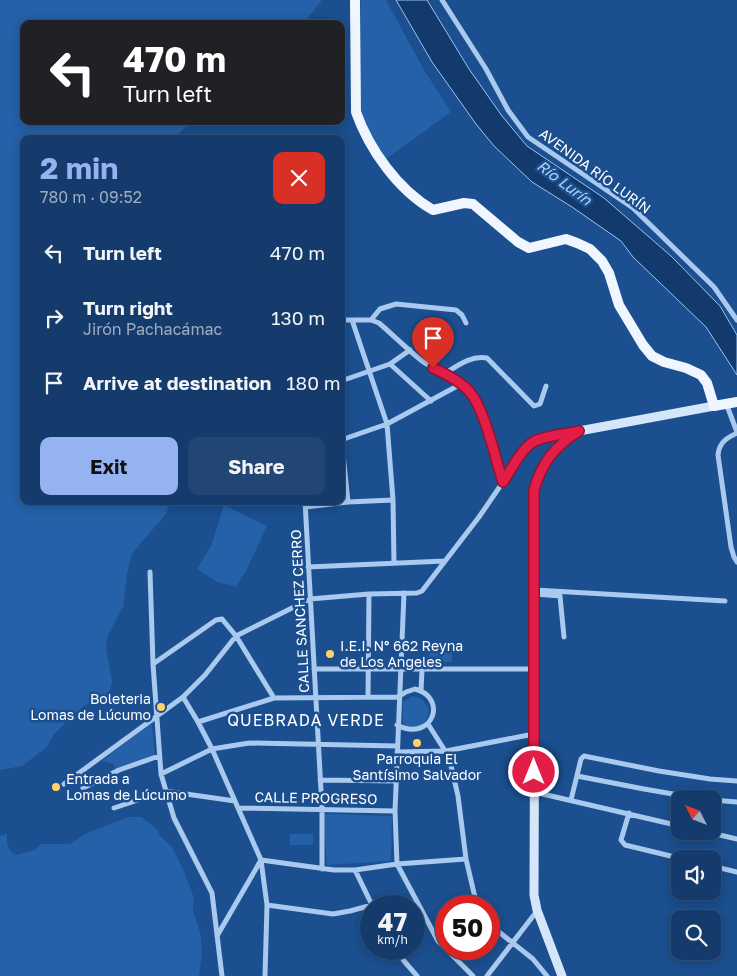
<!DOCTYPE html>
<meta charset="utf-8">
<style>
:root{--surface:#143b6b;--page:#214673;--text:#f1f3f6;--muted:#9dadc1;--line:#33557e;--accent:#95b2f1}
body{margin:0;font-family:"Golos Text",sans-serif;background:var(--page);color:var(--text);height:100vh;display:flex;flex-direction:column;font-size:19px;white-space:nowrap}
*{box-sizing:border-box;margin:0}
p{font-size:16px;color:var(--muted)}
.icon{flex:none;width:28px;height:28px;fill:none;stroke:currentColor;stroke-width:2;stroke-linecap:round;stroke-linejoin:round}
.map{position:relative;flex:1;overflow:hidden}
.drawer{position:absolute;left:20px;top:135px;width:325px;height:370px;display:flex;flex-direction:column;background:var(--surface);border-radius:10px;box-shadow:0 2px 12px #0003,0 0 0 1px var(--line)}
.drawer>*{flex:none}
.top-card{position:absolute;left:20px;top:20px;width:325px;height:105px;border-radius:10px;box-shadow:0 2px 12px #0003,0 0 0 1px var(--line);background:#202124;color:#fff;overflow:hidden}
.needle{width:32px;rotate:312deg}
.buttons{position:absolute;left:671px;top:790px;display:grid;gap:10px}
.buttons a{display:grid;place-items:center;width:50px;height:50px;border-radius:10px;background:var(--surface);box-shadow:0 2px 12px #0003,0 0 0 1px var(--line);font-size:25px}
.speed{position:absolute;left:360px;top:895px;display:flex;gap:10px;font-size:25px;font-weight:700;text-align:center}
.speed>*{display:grid;place-content:center;width:65px;height:65px;border-radius:50%;background:var(--surface);box-shadow:0 2px 12px #0003,0 0 0 1px var(--line);line-height:1}
.speed small{font-size:12px;font-weight:400}
.speed .limit{border:8px solid #d22;background:#fff;color:#111}
.pin{position:absolute;display:grid;place-items:center;width:42px;height:42px;color:#fff;margin:-51px -21px;border-radius:50% 50% 50% 0;rotate:-45deg;box-shadow:0 0 5px #0007}
.pin .icon{rotate:45deg}
.me{position:absolute;width:55px;margin:-28px;rotate:0deg;stroke-linejoin:round;filter:drop-shadow(0 0 4px #0008)}
.turn{display:flex;align-items:center;gap:18px;height:105px;padding:0 20px;font-size:22px}
.turn .icon{width:65px;height:65px;stroke-width:2.5}
.turn b{display:block;font-size:35px;line-height:42px}
.round{display:grid;place-items:center;flex:none;width:52px;height:52px;border-radius:10px;background:var(--page)}
.head{display:flex;align-items:center;justify-content:space-between;height:85px;padding:0 20px}
h1{font-size:30px;font-weight:700;line-height:38px;color:var(--accent)}
.action{display:flex;gap:10px;margin-top:auto;padding:10px 20px}
.action a{flex:1;height:58px;border-radius:10px;background:var(--accent);color:#111;font-size:20px;font-weight:700;line-height:58px;text-align:center}
.action a+a{background:var(--page);color:var(--text)}
ul{padding:0;list-style:none}
li{display:flex;align-items:center;gap:15px;height:65px;padding:0 20px}
li div{flex:1}
li b{display:block;font-size:19px}
li em{font-style:normal}
.map>svg:first-child{display:block}
.green{fill:#2461a8}
.water{fill:#123a6d;stroke:#9cc4f0}
.lines{fill:none;stroke-linecap:round;stroke-linejoin:round}
.minor{stroke:#a9c9ee;stroke-width:5}
.secondary{stroke:#d6e6fa;stroke-width:9}
.primary{stroke:#f0f6ff;stroke-width:10}
.route-casing{stroke:#92132f;stroke-width:12}
.route{stroke:#e11d48;stroke-width:9}
.poi-dot{fill:#ffd166;stroke:#1b4f8f;stroke-width:2}
.labels{text-anchor:middle;stroke-width:5;stroke-linejoin:round;paint-order:stroke}
.street-label{font-size:14px;fill:#fff;stroke:#1b4f8f}
.poi-label{font-size:14px;fill:#fff;stroke:#1b4f8f;text-anchor:start}
.water-label{font-size:15px;font-style:italic;fill:#b5d3f5;stroke:#1b4f8f}
.quarter-label{font-size:16px;letter-spacing:1px;fill:#fff;stroke:#1b4f8f}
</style>
<div class="map">
<svg width="737" height="976" viewBox="0 0 737 976">
<rect width="100%" height="100%" fill="#1b4f8f"/>
<!-- green -->
<path class="green" d="M0,0h322l-19,24h-279v97h167l-17,18h-150v362h147l-5,13 -31,36 -4,7 -4,17 -4,33 -15,28 -2,12 6,34 -2,9 -7,8 -19,8 -6,5 -24,23 -7,13 -25,19 -22,4z
M361,0h25l38,70 27,42 -65,47 -13,-20 -11,-24 -2,-23z
M224,505l43,21 -21,45 -10,16 -19,-5 -20,-13 14,-23z
M429,649h23v13h-23z
M412,696l10,3 7,10 -1,7 -6,10 -12,2 -7,-4v-22z
M150,724l2,1 3,31 -39,12 -3,-4 -11,-3z
M323,814l69,2 -1,45 -64,4z
M128,817h13l15,11 5,9 11,10 12,24 10,27 -1,12 8,26 1,18 -3,22h-199v-140l7,-2c0,10 0,16 9,21l18,-5 7,-6h29l17,-11z
M290,834h23v11h-23z"/>
<!-- water -->
<path class="water" d="M396,0h31l42,69 33,47 25,30 77,52 67,58 49,50 17,29v40l-31,-48 -73,-70 -12,-16 -49,-34 -40,-25 -38,-36 -18,-22 -44,-62z"/>
<g class="lines">
<!-- minor -->
<path class="minor" d="M442,0l44,69 22,41 20,27 105,71 81,79 23,33
M341,320h30l8,3c14,12 28,26 43,38 15,11 36,16 48,31 16,20 25,65 33,90
M352,320l35,104 6,76 1,63
M371,320l9,-11 16,-5 60,6 6,5 4,8
M390,364l41,37
M444,374c13,-8 27,-19 43,-16l47,48 6,-2 6,-18
M341,381l49,-17 20,-14
M726,403l11,29
M737,433c-10,5 -18,9 -19,22l13,92 3,10 3,5
M341,434l7,68
M341,440l46,-16 74,-40
M305,501l17,308v60
M306,507l42,-5 45,-2
M308,567l137,-6
M150,572l3,92 8,110 13,44 38,75 10,83
M535,590l190,11
M404,593l-9,218 2,53 41,77 35,35
M535,594l25,2 4,41
M153,664l63,-44 6,-1 14,17 38,62
M314,669h221
M421,691l1,-21
M183,697l15,25 14,27 49,111 6,45 -2,71
M368,697l1,-103
M198,722l76,-24 124,-1 8,-5 9,-3c34,9 17,54 -18,36
M428,724l21,33 9,39 8,63 11,47
M397,752l49,-1 88,-17
M161,774l51,-25 37,-6 148,3
M577,776l67,13 58,10
M320,780l76,1
M64,784l119,-87 22,-22 31,-39 74,-37 59,-5 48,-1 5,-2 57,-74 48,-70 10,-7 37,-8
M83,788l36,-18 40,-14
M534,792l146,34
M571,800l10,-41 3,-3 75,15 51,8 27,2
M712,800l25,2
M114,808l51,-17 70,10
M238,808l157,3
M629,813l-8,27 4,5 58,14
M703,831l34,8
M712,866l25,6
M355,870l17,35
M267,905l66,9 17,-3 22,-6
M489,924l44,35 14,17
M217,936l44,-76 73,10h21l42,-6 69,-5
M397,949l7,12 13,15
M487,976l50,-65"/>
<!-- secondary -->
<path class="secondary" d="M562,976l-25,-66 -3,-15 1,-305 -1,-100c8,-27 22,-45 45,-59l135,-25"/>
<!-- primary -->
<path class="primary" d="M355,0l1,112c13,37 42,78 77,98l31,-7 9,1 45,38 11,6 37,-9 11,4 13,6 12,12 7,12 10,32 24,40 9,11 12,6 22,6 15,7 6,8 7,23 23,-4"/>
</g>
<g class="lines">
<!-- route casing -->
<g class="route-casing">
<path id="route" d="M433,368c13,6 27,13 36,23 16,18 26,67 34,91 8,-12 20,-37 34,-42 13,-5 29,-6 42,-9 -24,15 -37,31 -45,59v282"/>
</g>
<!-- route -->
<use href="#route" class="route"/>
</g>
<!-- markers -->
<g class="poi-dot">
<circle cx="330" cy="654" r="5"/>
<circle cx="161" cy="707" r="5"/>
<circle cx="417" cy="743" r="5"/>
<circle cx="56" cy="787" r="5"/>
</g>
<g class="labels">
<!-- street labels -->
<g class="street-label">
<text transform="translate(595 171) rotate(36)" y="5">AVENIDA RÍO LURÍN</text>
<text transform="translate(300 611) rotate(-93)" y="5">CALLE SANCHEZ CERRO</text>
<text transform="translate(316 798) rotate(1)" y="5">CALLE PROGRESO</text>
</g>
<!-- poi labels -->
<g class="poi-label">
<text x="340" y="651">I.E.I. N° 662 Reyna<tspan x="340" dy="16">de Los Angeles</tspan></text>
<text x="151" y="704" text-anchor="end">Boleteria<tspan x="151" dy="16">Lomas de Lúcumo</tspan></text>
<text x="417" y="764" text-anchor="middle">Parroquia El<tspan x="417" dy="16">Santísimo Salvador</tspan></text>
<text x="66" y="784">Entrada a<tspan x="66" dy="16">Lomas de Lúcumo</tspan></text>
</g>
<!-- water labels -->
<g class="water-label">
<text transform="translate(564 183) rotate(37)" y="5">Río Lurín</text>
</g>
<!-- quarter labels -->
<g class="quarter-label">
<text x="306" y="726">QUEBRADA VERDE</text>
</g>
</g>
</svg>
<div class="buttons">
<a><svg class="needle" viewBox="-14 -14 28 28"><path d="M0-13l5 13h-10z" fill="#e53935"/><path d="M0 13l5-13h-10z" fill="#9dadc1"/></svg></a>
<a><svg class="icon" aria-label="sound" viewBox="0 0 24 24"><path d="M4 9h4l5-4v14l-5-4H4zM17 9q2 3 0 6"/></svg></a>
<a><svg class="icon" aria-label="search" viewBox="0 0 24 24"><circle cx="10" cy="10" r="6"/><path d="M15 15l6 6"/></svg></a>
</div>
<div class="speed"><div>47<small>km/h</small></div><div class="limit">50</div></div>
<div class="pin" style="left:433px;top:368px;background:#d93025"><svg class="icon" aria-label="arrive" viewBox="0 0 24 24"><path d="M6 21V4h12l-3 4 3 4H6"/></svg></div>
<svg class="me" style="left:534px;top:772px" viewBox="-20 -20 40 40"><circle r="17" fill="#e11d48" stroke="#fff" stroke-width="3"/><path d="M0-11L8 9 0 5-8 9z" fill="#fff"/></svg>
<div class="top-card">
<div class="turn"><svg class="icon" aria-label="left" viewBox="0 0 24 24"><path d="M17 20v-9H6M10 6l-5 5 5 5"/></svg><div><b>470 m</b>Turn left</div></div>
</div>
<section class="drawer">
<div class="head"><div><h1>2 min</h1><p>780 m · 09:52</p></div><a class="round" style="background:#d93025;color:#fff"><svg class="icon" aria-label="close" viewBox="0 0 24 24"><path d="M6 6l12 12M18 6L6 18"/></svg></a></div>
<ul>
<li><svg class="icon" aria-label="left" viewBox="0 0 24 24"><path d="M17 20v-9H6M10 6l-5 5 5 5"/></svg><div><b>Turn left</b></div><em>470 m</em></li>
<li><svg class="icon" aria-label="right" viewBox="0 0 24 24"><path d="M7 20v-9h11M14 6l5 5-5 5"/></svg><div><b>Turn right</b><p>Jirón Pachacámac</p></div><em>130 m</em></li>
<li><svg class="icon" aria-label="arrive" viewBox="0 0 24 24"><path d="M6 21V4h12l-3 4 3 4H6"/></svg><div><b>Arrive at destination</b></div><em>180 m</em></li>
</ul>
<div class="action"><a>Exit</a><a>Share</a></div>
</section>
</div>
